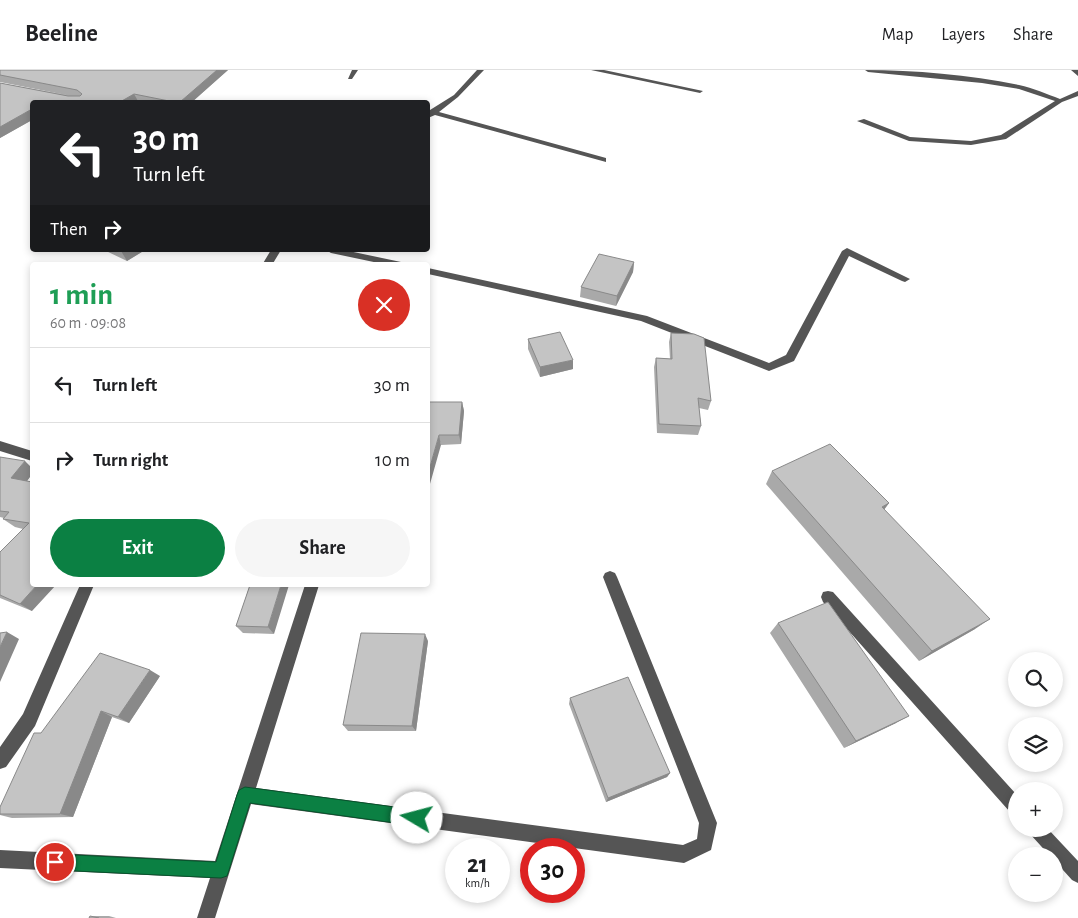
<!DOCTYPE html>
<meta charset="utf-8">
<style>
:root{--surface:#fff;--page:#f6f6f6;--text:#202124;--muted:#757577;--line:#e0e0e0;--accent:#0b8043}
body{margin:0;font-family:"Alegreya Sans",sans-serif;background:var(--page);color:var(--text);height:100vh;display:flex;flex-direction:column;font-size:19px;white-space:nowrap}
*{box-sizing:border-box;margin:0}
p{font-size:16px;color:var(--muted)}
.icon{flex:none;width:28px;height:28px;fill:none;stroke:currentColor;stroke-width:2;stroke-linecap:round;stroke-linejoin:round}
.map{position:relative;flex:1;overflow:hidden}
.side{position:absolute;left:30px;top:192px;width:400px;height:325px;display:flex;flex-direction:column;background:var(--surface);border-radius:5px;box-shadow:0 2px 8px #0003}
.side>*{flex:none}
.guide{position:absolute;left:30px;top:30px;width:400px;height:152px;border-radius:5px;box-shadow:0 2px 8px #0003;background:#202124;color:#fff;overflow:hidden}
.fabs{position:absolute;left:1008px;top:582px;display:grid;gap:10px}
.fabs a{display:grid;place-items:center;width:55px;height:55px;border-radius:50%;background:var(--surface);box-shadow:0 2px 8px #0003;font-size:25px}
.speed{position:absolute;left:445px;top:768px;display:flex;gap:10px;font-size:25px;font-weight:700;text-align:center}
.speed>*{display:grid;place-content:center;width:65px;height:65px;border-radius:50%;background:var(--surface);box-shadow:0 2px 8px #0003;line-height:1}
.speed small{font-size:12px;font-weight:400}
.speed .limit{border:8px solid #d22;background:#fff;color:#111}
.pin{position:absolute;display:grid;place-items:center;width:42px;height:42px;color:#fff;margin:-21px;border:2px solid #fff;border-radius:50%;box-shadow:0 1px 5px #0007}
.me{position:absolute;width:55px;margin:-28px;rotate:278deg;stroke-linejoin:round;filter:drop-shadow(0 0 4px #0008)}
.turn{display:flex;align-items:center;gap:18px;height:105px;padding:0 20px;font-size:22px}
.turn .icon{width:65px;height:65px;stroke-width:2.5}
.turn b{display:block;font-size:35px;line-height:42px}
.then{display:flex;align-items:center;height:48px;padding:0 20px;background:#0003;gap:10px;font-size:19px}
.round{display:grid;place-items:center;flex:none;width:52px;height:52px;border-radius:26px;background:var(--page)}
.summary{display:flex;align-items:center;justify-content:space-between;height:85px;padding:0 20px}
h1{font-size:30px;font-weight:700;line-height:38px;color:#1e9e55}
.primary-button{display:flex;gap:10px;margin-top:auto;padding:10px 20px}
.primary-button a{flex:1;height:58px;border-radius:30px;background:var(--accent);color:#fff;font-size:20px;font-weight:700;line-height:58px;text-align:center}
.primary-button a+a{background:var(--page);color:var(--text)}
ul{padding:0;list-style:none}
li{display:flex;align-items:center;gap:15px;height:75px;padding:0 20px;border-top:1px solid var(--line)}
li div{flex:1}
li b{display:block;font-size:19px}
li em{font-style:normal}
header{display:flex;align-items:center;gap:30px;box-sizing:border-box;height:70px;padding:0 25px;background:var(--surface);border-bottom:1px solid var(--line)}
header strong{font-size:24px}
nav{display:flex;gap:28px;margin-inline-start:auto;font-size:18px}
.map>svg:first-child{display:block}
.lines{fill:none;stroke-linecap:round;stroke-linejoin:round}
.minor{fill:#555;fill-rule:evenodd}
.wall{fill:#a9a9a9}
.shaded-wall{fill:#898989}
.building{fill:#c4c4c4;stroke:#898989}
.route{fill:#0b8043;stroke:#07532c}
</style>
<header>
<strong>Beeline</strong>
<nav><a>Map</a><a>Layers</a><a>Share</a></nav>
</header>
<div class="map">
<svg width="1078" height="848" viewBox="0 0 1078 848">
<rect width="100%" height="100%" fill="#fff"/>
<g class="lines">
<!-- minor -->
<path class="minor" d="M352,0h6l-6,9h-4z
M477,0h7l-26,27 -19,15 167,46v4l-171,-47 -7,3v-4l2,-4 24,-15z
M591,0h13l99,21 -3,2z
M865,0c50,0 105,5 154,15 14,3 28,9 41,14l18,-8v5l-16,6 -56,37 -35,6 -62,-4 -52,-20 7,-2 46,18 61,4 30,-6 54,-34 -36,-12 -37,-6 -114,-11z
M1071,0h7v6z
M847,178l63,31 -5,3 -3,-1 -53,-25 -55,105 -25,10 -128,-50 -213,-47v-6l219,48 122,47 17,-8 56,-104z
M271,180h10l-9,15h-10z
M326,180h18l57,12 5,3h-18l-57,-12z
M0,371l32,10v10l-32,-10z
M610,501l5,2 2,4 100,246 -6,27 -27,13 -433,-59 -36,114h-18l13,-40 -210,-10v-18l215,11 90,-276h14l-63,203 427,57 14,-6 2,-16 -96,-246 2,-4z
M80,515h14l-59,141 -29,41 -6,2v-22l23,-33z
M828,521l5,1 183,202v20l-6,-2 -187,-210 -2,-5 2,-5z
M1028,759h20l30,32v22l-6,-3 -18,-20v-4h-4l-19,-21z"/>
</g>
<!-- wall -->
<path class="wall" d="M0,0h228l-36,32h-49l-5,-1 -106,1v18l-32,18v-55l71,13 -71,-14z
M104,180h41l-18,11z
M214,180h14l-2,2z
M634,192l-1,10 -17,34 -36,-9 1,-10z
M671,263l40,68 -3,9 -9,-2 2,18 -3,9 -41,-2 -3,-66 2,-9 14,1 -1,-17z
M528,269l45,30 -33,8 -12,-28z
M428,332h34l2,9 -3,33 -20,1z
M0,387l32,11v6l-5,7 5,130 -32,-13v-46l23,-23 -8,-2 -12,-8 1,-1 -4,-1z
M772,401l117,32 -5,7 91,119 -56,32 -153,-177z
M250,515l24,49 -31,-1 -7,-7z
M778,553l118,100 -52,25 -74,-115z
M428,571l-12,90h-68l-5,-6z
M160,606l-31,47 -17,-6 -39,100 -61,1 -12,-3v-8l41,-74z
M570,628l100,75 -3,4 -61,25 -37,-98z
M90,846h19l7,2h-27z"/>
<!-- shaded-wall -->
<path class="shaded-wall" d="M217,0h11l-36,32h-12z
M134,24l4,7 -2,1h-16z
M32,39v11l-32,18v-11z
M123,180h22l-18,11 -6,-10z
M634,192l-1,10 -17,34 1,-10z
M573,290v9l-33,8v-10z
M462,332l2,9 -3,33 -2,-9z
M439,365l2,10 -13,46v-17z
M25,391l7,7v6l-10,14 -11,-10z
M889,433l-10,13 3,-9z
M37,515h19l-24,26 -12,-7z
M281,515h8l-15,49 -6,-7z
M990,549l-15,10 -56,32 13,-10z
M7,562l12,7 -19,43v-35z
M425,564l3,7 -12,90 -4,-5z
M150,600l10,6 -31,47 -11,-6z
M101,641l11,6 -39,100 -13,-3z
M909,646l-13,7 -52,25 12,-7z
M670,703l-3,4 -61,25 2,-4z"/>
<!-- building -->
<path class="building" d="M0,0h217l-37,32h-6l-40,-8 -14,8h-88v7l-32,18v-44l68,13h12l2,-2 -5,-4 -77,-15z
M599,184l35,8 -17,34 -36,-9z
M560,262l13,28 -33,7 -12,-28z
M671,263l23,1 10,4 7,63 -13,-3 3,28 -42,-2 -3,-66 16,1z
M428,332h34l-3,33h-20l-11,39z
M830,374l59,59 -7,4 108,112 -58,32 -160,-180z
M0,387l25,4 -14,17 21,4v103h5l-17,19 -20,-9v-43l29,-29 -26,-4 6,-7 -9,-1z
M250,515h31l-13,42 -32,-1z
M828,532l81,114 -53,25 -78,-118z
M7,562l-7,15v-14z
M361,563l64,1 -13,92 -69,-1z
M100,583l50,17 -32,47 -17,-6 -41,103h-60v-7l34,-74h7z
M628,607l42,96 -62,25 -38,-100z
M90,846l9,2h-10z"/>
<!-- route -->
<path class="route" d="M245,717l172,23 5,3 3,5 -3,5 -5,3 -167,-23 -21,67 -2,6 -6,2 -166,-8 -5,-3 -3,-5 3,-6 5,-2 161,8 21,-67 2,-5z"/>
</svg>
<div class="fabs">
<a><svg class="icon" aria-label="search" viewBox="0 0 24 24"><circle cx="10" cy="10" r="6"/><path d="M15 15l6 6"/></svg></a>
<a><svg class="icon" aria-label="layers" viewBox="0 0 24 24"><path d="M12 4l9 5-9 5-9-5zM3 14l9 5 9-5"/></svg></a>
<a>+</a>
<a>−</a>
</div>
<div class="speed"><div>21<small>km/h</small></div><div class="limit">30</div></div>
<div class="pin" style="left:55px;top:792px;background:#d93025"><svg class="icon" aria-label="arrive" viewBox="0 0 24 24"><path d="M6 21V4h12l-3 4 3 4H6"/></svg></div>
<svg class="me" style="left:417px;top:748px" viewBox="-20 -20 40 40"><circle r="19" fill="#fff"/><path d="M0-13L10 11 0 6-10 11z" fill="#0b8043"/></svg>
<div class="guide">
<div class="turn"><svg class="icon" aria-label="left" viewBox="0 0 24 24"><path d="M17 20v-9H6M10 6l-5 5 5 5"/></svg><div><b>30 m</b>Turn left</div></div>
<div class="then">Then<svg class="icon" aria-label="right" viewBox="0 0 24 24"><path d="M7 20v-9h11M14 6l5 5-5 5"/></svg></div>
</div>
<section class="side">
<div class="summary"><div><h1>1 min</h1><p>60 m · 09:08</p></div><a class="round" style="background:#d93025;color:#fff"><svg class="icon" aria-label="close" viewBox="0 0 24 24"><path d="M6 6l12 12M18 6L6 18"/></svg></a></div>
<ul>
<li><svg class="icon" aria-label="left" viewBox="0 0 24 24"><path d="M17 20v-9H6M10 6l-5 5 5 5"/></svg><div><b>Turn left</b></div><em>30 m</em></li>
<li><svg class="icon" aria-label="right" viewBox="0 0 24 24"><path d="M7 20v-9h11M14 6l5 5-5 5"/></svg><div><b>Turn right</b></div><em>10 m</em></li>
</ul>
<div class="primary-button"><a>Exit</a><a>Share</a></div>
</section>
</div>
